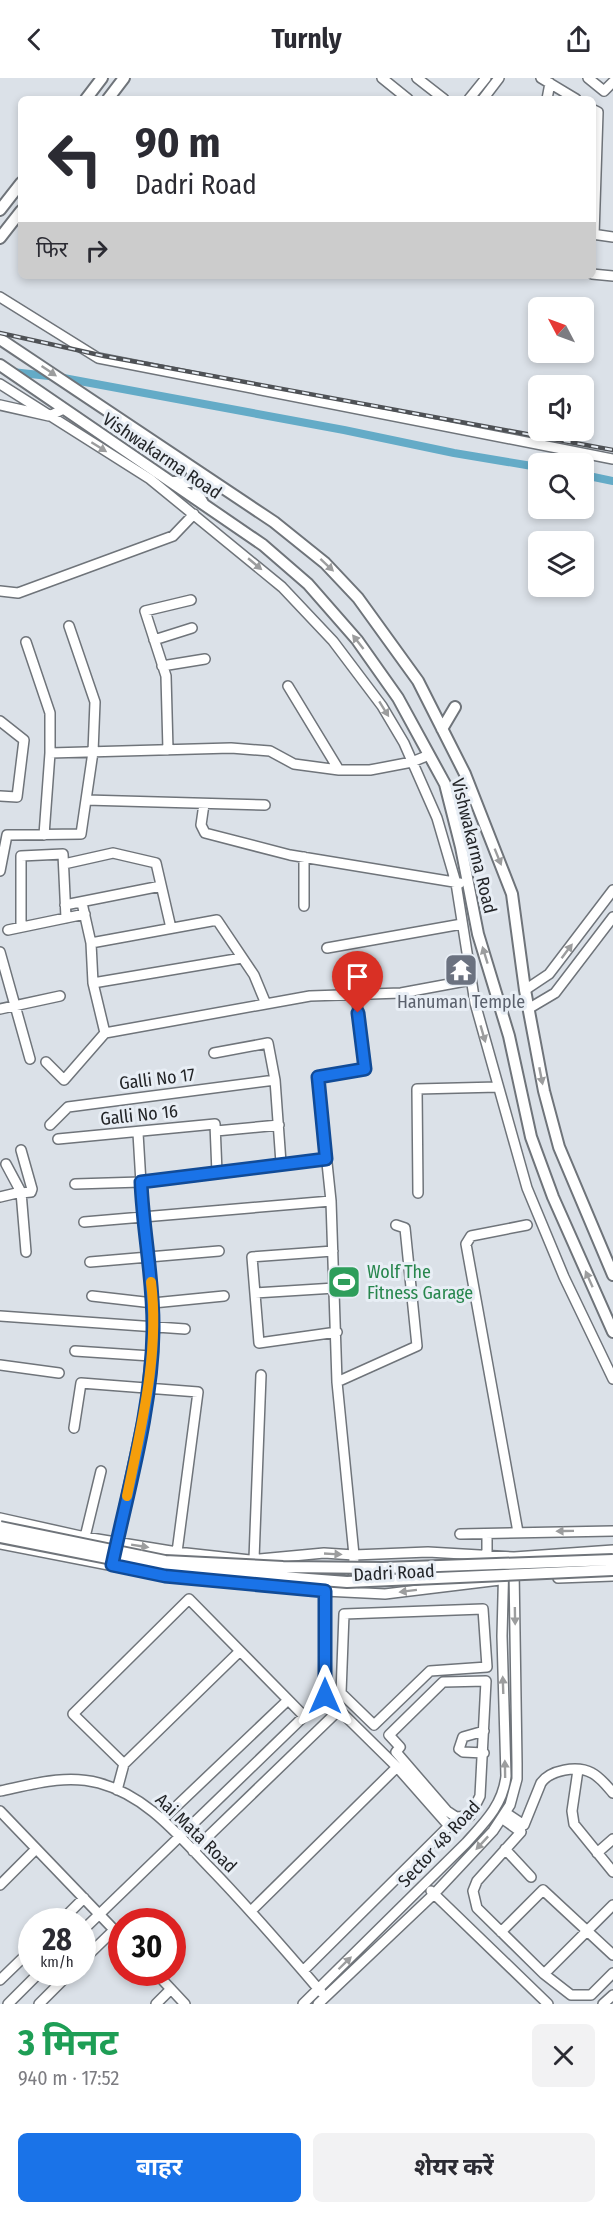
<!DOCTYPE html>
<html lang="hi">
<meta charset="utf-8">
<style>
:root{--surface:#fff;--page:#f2f2f3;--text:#2b2b33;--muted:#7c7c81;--accent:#1a73e8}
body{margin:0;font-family:"Fira Sans Condensed","Noto Sans Devanagari",sans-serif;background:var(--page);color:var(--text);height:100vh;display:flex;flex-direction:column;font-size:22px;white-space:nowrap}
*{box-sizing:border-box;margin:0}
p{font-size:20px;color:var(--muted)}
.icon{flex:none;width:33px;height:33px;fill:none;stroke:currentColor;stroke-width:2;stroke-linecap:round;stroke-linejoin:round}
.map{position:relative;height:1926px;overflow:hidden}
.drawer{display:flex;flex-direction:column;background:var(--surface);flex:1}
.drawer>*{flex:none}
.hud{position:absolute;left:18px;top:18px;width:578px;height:183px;border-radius:9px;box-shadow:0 3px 9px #0003;background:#fff;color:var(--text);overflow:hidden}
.needle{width:39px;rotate:311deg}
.buttons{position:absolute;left:528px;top:219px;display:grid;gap:12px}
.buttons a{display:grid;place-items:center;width:66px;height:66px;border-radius:9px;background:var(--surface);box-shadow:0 3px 9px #0003;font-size:30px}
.speed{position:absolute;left:18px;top:1830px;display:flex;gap:12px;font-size:30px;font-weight:700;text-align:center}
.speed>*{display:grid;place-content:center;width:78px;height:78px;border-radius:50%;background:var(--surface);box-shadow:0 3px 9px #0003;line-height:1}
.speed small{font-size:15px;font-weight:400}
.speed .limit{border:9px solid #d22;background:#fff;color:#111}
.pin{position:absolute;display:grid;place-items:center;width:51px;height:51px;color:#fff;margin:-62px -26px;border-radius:50% 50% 50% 0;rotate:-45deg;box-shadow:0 0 6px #0007}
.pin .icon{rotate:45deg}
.me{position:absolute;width:66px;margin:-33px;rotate:0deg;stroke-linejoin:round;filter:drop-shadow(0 0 4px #0008)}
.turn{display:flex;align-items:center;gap:21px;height:126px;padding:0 18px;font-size:27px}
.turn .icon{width:78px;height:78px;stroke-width:2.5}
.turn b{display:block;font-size:42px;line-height:51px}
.then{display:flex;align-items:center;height:57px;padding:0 18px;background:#0003;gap:12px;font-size:22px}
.round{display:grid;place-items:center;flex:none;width:63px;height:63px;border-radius:9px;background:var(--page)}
.overview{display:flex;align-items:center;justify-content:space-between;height:102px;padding:0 18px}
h1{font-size:36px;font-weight:700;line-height:45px;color:#1e9e55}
.action{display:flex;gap:12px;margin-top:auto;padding:12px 18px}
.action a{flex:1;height:69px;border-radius:9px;background:var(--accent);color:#fff;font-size:24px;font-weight:700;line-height:69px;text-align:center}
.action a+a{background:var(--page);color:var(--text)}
header{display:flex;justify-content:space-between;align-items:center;height:78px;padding:0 18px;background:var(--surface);font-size:27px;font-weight:700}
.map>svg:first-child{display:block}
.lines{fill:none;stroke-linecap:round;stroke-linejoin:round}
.canal{stroke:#64abc7;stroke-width:8}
.minor-casing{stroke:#6f747a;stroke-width:12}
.major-casing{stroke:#6f747a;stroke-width:14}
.minor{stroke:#fff;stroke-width:9}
.major{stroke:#fff;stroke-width:10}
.rail-casing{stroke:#4e5155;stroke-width:4.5}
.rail{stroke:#e8eef5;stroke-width:2;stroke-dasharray:7;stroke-linecap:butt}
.major-bridge-casing{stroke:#6f747a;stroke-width:14;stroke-linecap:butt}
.major-bridge{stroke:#fff;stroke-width:10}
.oneway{fill:#9c9d9e}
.route-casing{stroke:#114b97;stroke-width:15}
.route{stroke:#1a73e8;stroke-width:10}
.slow{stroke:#f59e0b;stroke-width:10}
.labels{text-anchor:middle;stroke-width:6;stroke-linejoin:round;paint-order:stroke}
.street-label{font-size:18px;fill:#232528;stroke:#e8eef5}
.worship-label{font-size:18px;fill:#5b616d;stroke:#e8eef5}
.leisure-label{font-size:18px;fill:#27864d;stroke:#e8eef5;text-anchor:start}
</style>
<header><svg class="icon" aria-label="back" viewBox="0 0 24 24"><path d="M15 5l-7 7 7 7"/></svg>Turnly<svg class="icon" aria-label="share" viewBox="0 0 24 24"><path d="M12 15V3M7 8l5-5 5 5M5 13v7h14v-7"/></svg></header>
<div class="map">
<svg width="613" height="1926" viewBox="0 0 613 1926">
<rect width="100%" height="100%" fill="#dbe1e8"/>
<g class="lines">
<!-- canal -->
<path class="canal" d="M12,294l46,5 286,53 110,23 84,14
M584,397l29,6"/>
<!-- minor casing -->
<g class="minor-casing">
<path id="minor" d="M382,0l26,21
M417,0l27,21
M541,0l35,21
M588,0l16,13 9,-9
M469,21l17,-21
M483,21l16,-21
M547,21l3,-16
M592,31l6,3 -4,123
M592,156l21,3
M592,196l21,2
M0,219l98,61 515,101
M0,306l150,95 132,108 51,54 49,65 22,37 33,75 19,65 19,120 52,185 37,89 49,102
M0,327l49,11 15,-7
M0,513l18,2 155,-57 21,-22
M154,562l38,-12
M26,564l24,71v40l-6,82
M162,588l43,-7
M288,608l51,84
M0,643l24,19 -7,57 -17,-1
M168,672l-2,-74 -21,-65 46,-11
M50,675l181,-5 39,3 24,13 45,6h31l42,-8 17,-7
M86,722l179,5
M204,726l-3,21 4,8 85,22 170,28
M304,779v49
M64,786l49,-11 43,10 15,65
M0,793l7,-36 74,-1 12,-82 2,-50 -26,-76
M82,825l9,40 2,40 12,50
M65,827l96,-19
M21,848v-70l42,-2 3,64
M8,852l77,-16
M91,865l126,-23 37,55 12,29
M327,870l135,-24
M0,874l30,107
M93,905l149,-25
M525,912l24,-16 64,-84
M0,931l60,-13
M528,931l27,-16 58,-76
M214,975l54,-10 7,37 6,83
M46,984l18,18 41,-47 205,-37 91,-3 70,-13
M50,1047l18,-18 207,-27
M216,1053l63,-6
M58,1061l157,-15 2,49
M6,1086l15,28 5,60
M75,1106l66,-2 185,-23
M21,1115l10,-1 1,-3 -11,-39
M418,1115l-1,-104 81,-2
M0,1119l21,-5
M84,1144l247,-21
M333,1173l-81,6 7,86 78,-11
M90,1184l129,-11
M255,1215l80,-5
M92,1218l61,7 71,-7
M0,1238l185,13
M75,1273l76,5
M0,1287l59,8
M337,1304l80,-36 -12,-118 -9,-3
M74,1350l7,-45 117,9 -21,160
M0,1440l85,19 92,15 73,8 74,-7 30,2 74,-3 86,5 99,-7
M518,1454l-52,-288 5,-8 56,-11
M460,1456l153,-3
M487,1456v23
M85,1459l16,-66
M0,1466l165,32 160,15 60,3 115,-14
M116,1468l29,-138 8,-73v-37l-10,-81 -5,-84
M254,1481l7,-184
M558,1500l55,-2
M353,1514l1,-37 -17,-173 -6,-181 -13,-124 47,-8 -9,-75
M483,1531l4,58 -57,4 -56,54 -33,-32 3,-79z
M486,1603l-6,115 -10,20 -14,1 -9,-6 -51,-59 4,-5 -11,-12 54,-53z
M484,1675l-21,-1 -4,-3 4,-12 21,-6
M124,1686l-51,-50 116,-115 115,117
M578,1692l-6,41 2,13 39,48
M117,1712l7,-26 116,-113
M0,1713c33,-7 66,-17 99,-8 48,13 79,52 112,86 38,39 74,81 110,123
M0,1733l122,127
M506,1735l18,12 17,-42c9,-13 36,-18 51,-10 8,4 15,13 21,20
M163,1741l125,-119
M503,1741l18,13 -44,49 -4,10 4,17 67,66 27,21h20l22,-22
M505,1771l26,28
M193,1773l146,-141
M597,1775l16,-14
M0,1807l36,-36
M431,1813l117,113
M251,1833l146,-144
M60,1844l24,-24
M82,1853l243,-235v-105
M501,1854l42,-42 70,65
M82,1883l32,-31
M303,1893l146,-145 -52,-59 -72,-71
M155,1894l30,32
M544,1896l69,-69
M0,1902l32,-31
M8,1926l32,-32
M39,1926l32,-32
M156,1926l15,-15
M303,1926l163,-161c18,-20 37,-38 40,-67l-4,-140 2,-79
M318,1926l116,-110 59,-63 17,-26 7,-26v-16l-3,-194
M603,1926l10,-9"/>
</g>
<!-- major casing -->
<g class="major-casing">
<path id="major" d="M86,21l16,-21
M108,21l16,-21
M0,132l21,-27
M0,160l21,-27
M0,261l274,183 51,41 33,35 60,83 47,93 47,120 13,96 19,101 15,56 54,128
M0,287l263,180 45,39 49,56 41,58 47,86 16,63 17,87 31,102 22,101 22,60 60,135
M173,404h17l3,-9 -5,-8
M203,425l-6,-10 1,-8 7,-4 10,2
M442,651l13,-22"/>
</g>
<!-- minor -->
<use href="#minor" class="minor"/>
<!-- major -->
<use href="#major" class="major"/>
<!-- rail casing -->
<g class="rail-casing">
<path id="rail" d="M0,255l104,23 509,94"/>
</g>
<!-- rail -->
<use href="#rail" class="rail"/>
<!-- major-bridge casing -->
<g class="major-bridge-casing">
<path id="major-bridge" d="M0,1449l165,34 118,6 100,1 230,-8
M0,1459l153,30 194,15 266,-12"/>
</g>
<!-- major-bridge -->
<use href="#major-bridge" class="major-bridge"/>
</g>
<!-- one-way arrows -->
<defs><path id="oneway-solid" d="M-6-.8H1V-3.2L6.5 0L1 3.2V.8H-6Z" transform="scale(1.5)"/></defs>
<g class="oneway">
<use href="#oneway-solid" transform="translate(49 293) rotate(34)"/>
<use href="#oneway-solid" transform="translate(99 369) rotate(32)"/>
<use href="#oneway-solid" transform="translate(255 486) rotate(40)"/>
<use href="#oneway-solid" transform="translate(327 487) rotate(43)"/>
<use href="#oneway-solid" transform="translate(358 564) rotate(-128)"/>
<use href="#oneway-solid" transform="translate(384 631) rotate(58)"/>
<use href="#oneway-solid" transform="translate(498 779) rotate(68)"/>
<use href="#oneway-solid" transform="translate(567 873) rotate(-53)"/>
<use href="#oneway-solid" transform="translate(485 877) rotate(-107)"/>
<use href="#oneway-solid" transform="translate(483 956) rotate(74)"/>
<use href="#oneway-solid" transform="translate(541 998) rotate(79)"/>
<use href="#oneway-solid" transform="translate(589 1201) rotate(-114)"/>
<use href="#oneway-solid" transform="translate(565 1453) rotate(179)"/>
<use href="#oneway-solid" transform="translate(140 1468) rotate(9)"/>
<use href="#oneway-solid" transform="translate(333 1476) rotate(3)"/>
<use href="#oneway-solid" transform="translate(408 1513) rotate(173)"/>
<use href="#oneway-solid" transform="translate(515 1538) rotate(89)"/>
<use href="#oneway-solid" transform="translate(503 1607) rotate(-92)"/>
<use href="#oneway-solid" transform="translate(505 1691) rotate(-91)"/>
<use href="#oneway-solid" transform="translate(482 1765) rotate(133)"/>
<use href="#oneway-solid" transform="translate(345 1885) rotate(-44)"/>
</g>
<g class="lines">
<!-- route casing -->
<g class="route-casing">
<path id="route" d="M325,1618v-105l-160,-15 -53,-11c16,-76 40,-156 41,-234 1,-50 -10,-99 -12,-149l185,-23 -8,-82 47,-8 -7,-56"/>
</g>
<!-- route -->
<use href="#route" class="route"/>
<!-- slow -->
<path class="slow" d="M127,1418c14,-69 33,-143 24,-214"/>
</g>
<!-- icons -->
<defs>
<g id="temple-square" transform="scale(1.725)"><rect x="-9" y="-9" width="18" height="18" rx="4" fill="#6b7280" stroke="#e8eef5"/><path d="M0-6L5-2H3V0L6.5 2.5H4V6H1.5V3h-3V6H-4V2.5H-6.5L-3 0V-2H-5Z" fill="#fff"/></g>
<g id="stadium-square" transform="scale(1.725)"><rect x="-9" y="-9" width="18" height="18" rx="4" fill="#2e9e5b" stroke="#e8eef5"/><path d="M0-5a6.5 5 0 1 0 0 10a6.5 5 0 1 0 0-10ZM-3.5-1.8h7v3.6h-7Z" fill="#fff"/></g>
</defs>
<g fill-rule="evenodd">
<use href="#temple-square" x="461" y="892"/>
<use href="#stadium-square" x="344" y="1204"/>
</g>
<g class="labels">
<!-- street labels -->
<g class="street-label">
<text transform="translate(162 378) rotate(34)" y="6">Vishwakarma Road</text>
<text transform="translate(474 768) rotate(76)" y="6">Vishwakarma Road</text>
<text transform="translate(157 1001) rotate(-7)" y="6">Galli No 17</text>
<text transform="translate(139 1037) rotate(-6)" y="6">Galli No 16</text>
<text transform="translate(394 1495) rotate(-3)" y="6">Dadri Road</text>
<text transform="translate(196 1755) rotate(44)" y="6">Aai Mata Road</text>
<text transform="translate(439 1766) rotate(-47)" y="6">Sector 48 Road</text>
</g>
<!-- worship labels -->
<g class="worship-label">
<text x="461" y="930">Hanuman Temple</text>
</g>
<!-- leisure labels -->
<g class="leisure-label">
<text x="367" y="1200">Wolf The<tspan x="367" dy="21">Fitness Garage</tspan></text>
</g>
</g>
</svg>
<div class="buttons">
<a><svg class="needle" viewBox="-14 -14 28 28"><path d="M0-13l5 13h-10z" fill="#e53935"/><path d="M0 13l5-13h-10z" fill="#7c7c81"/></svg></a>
<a><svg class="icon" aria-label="sound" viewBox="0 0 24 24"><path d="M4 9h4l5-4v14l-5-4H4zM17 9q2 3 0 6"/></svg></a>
<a><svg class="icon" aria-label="search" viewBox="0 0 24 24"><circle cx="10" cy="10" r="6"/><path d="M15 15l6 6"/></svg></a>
<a><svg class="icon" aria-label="layers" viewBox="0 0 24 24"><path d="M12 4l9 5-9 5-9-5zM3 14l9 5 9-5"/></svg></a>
</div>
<div class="speed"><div>28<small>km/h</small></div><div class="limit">30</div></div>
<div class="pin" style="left:358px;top:935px;background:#d93025"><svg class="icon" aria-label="arrive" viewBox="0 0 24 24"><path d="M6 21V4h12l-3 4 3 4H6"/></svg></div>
<svg class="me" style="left:325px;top:1618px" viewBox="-20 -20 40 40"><path d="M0-17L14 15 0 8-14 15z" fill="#1a73e8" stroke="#fff" stroke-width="4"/></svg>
<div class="hud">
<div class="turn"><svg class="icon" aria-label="left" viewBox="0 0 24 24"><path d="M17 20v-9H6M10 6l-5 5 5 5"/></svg><div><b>90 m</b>Dadri Road</div></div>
<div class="then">फिर<svg class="icon" aria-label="right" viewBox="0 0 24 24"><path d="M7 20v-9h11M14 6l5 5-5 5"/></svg></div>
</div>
</div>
<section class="drawer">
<div class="overview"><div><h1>3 मिनट</h1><p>940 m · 17:52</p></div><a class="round"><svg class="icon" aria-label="close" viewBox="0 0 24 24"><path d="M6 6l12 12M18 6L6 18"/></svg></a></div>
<div class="action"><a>बाहर</a><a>शेयर करें</a></div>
</section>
